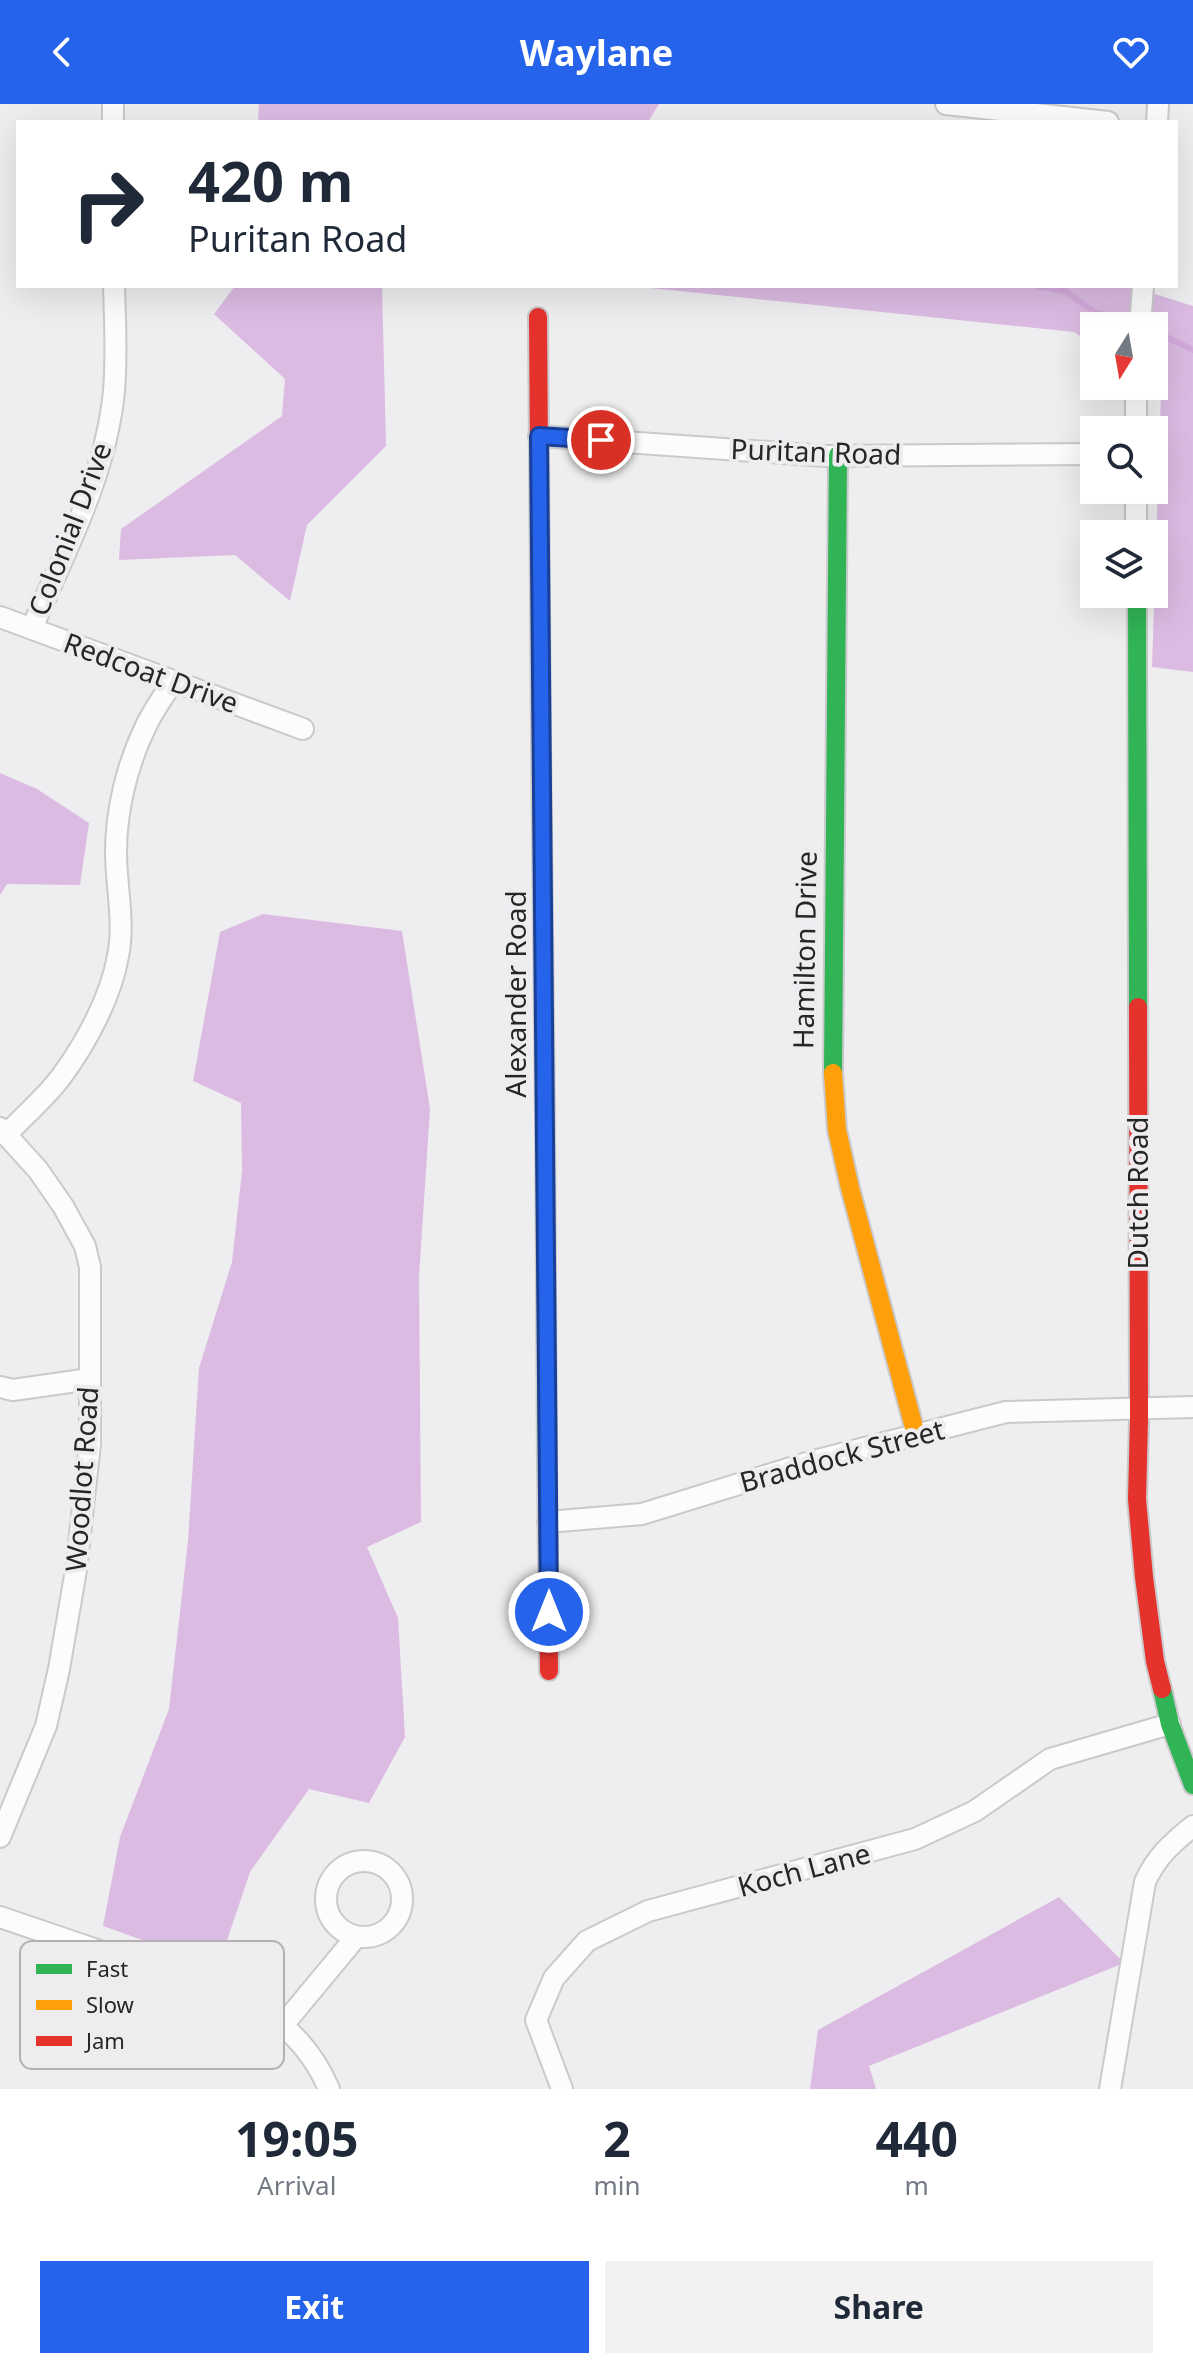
<!DOCTYPE html>
<style>
:root{--surface:#fff;--page:#f2f2f3;--text:#1f2937;--muted:#747a83;--accent:#2563eb}
body{margin:0;font-family:"Noto Sans",sans-serif;background:var(--page);color:var(--text);height:100vh;display:flex;flex-direction:column;font-size:30px;white-space:nowrap}
*{box-sizing:border-box;margin:0}
p{font-size:26px;color:var(--muted)}
.icon{flex:none;width:44px;height:44px;fill:none;stroke:currentColor;stroke-width:2;stroke-linecap:round;stroke-linejoin:round}
.map{position:relative;height:1985px;overflow:hidden}
.sheet{display:flex;flex-direction:column;background:var(--surface);flex:1}
.sheet>*{flex:none}
.top-card{position:absolute;left:16px;top:16px;width:1162px;height:168px;border-radius:0px;box-shadow:0 8px 32px #0002;background:#fff;color:var(--text);overflow:hidden}
.needle{width:52px;rotate:191deg}
.buttons{position:absolute;left:1080px;top:208px;display:grid;gap:16px}
.buttons a{display:grid;place-items:center;width:88px;height:88px;border-radius:0px;background:var(--surface);box-shadow:0 8px 32px #0002;font-size:40px}
.pin{position:absolute;display:grid;place-items:center;width:68px;height:68px;color:#fff;margin:-34px;border:4px solid #fff;border-radius:50%;box-shadow:0 2px 8px #0007}
.me{position:absolute;width:88px;margin:-44px;rotate:0deg;stroke-linejoin:round;filter:drop-shadow(0 0 6px #0008)}
.turn{display:flex;align-items:center;gap:28px;height:168px;padding:0 40px;font-size:36px}
.turn .icon{width:104px;height:104px;stroke-width:2.5}
.turn b{display:block;font-size:56px;line-height:68px}
.eta{display:flex;justify-content:space-evenly;align-items:center;height:136px;text-align:center}
.eta b{font-size:48px;font-weight:700;line-height:56px}
.button{display:flex;gap:16px;margin-top:auto;padding:16px 40px}
.button a{flex:1;height:92px;border-radius:0px;background:var(--accent);color:#fff;font-size:32px;font-weight:700;line-height:92px;text-align:center}
.button a+a{background:var(--page);color:var(--text)}
header{display:flex;justify-content:space-between;align-items:center;height:104px;padding:0 40px;background:var(--accent);color:#fff;font-size:36px;font-weight:700}
.map>svg:first-child{display:block}
.forest{fill:#dbbbe2}
.lines{fill:none;stroke-linecap:round;stroke-linejoin:round}
.stream{stroke:#d3aadb;stroke-width:6}
.street-casing{stroke:#cac9cb;stroke-width:24}
.fast-casing{stroke:#cac9cb;stroke-width:22}
.slow-casing{stroke:#cac9cb;stroke-width:22}
.jam-casing{stroke:#cac9cb;stroke-width:22}
.street{stroke:#fcfcfd;stroke-width:20}
.fast{stroke:#30b455;stroke-width:18}
.slow{stroke:#ff9f0a;stroke-width:18}
.jam{stroke:#e5322d;stroke-width:18}
.route-casing{stroke:#184099;stroke-width:20}
.route{stroke:#2563eb;stroke-width:14}
.labels{text-anchor:middle;stroke-width:8;stroke-linejoin:round;paint-order:stroke}
.street-label{font-size:28px;fill:#272627;stroke:#efecf0}
.key{fill:#efecf0;stroke:#b3b1b4;stroke-width:2}
.key-label{font-size:22px;fill:#272627}
</style>
<header><svg class="icon" aria-label="back" viewBox="0 0 24 24"><path d="M15 5l-7 7 7 7"/></svg>Waylane<svg class="icon" aria-label="heart" viewBox="0 0 24 24"><path d="M12 20l-8-8c-3-5 5-10 8-4 3-6 11-1 8 4z"/></svg></header>
<div class="map">
<svg width="1193" height="1985" viewBox="0 0 1193 1985">
<rect width="100%" height="100%" fill="#eeedef"/>
<!-- forest -->
<path class="forest" d="M259,0h400l-11,18h-390z
M235,182h147l4,160 -79,79 -17,76 -55,-46 -116,5 2,-31 161,-113 3,-37 -71,-65z
M631,182h498l64,20v366l-41,-5 9,-275 -8,-6 1,-60h-60v19l-20,-13z
M0,669l37,16 52,34 -9,62 -73,-1 -7,11z
M263,810l139,17 28,178 -11,168 2,245 -54,25 31,71 7,119 -36,66 -60,-14 -59,83 -32,95 -115,-41 17,-89 49,-128 19,-168 11,-173 33,-106 10,-91 -1,-68 -48,-22 27,-149z
M1059,1793l65,66 -255,103 7,23h-66l8,-59z"/>
<g class="lines">
<!-- stream -->
<path class="stream" d="M1038,182l27,5 31,22 15,3
M1166,233l27,13"/>
<!-- street casing -->
<g class="street-casing">
<path id="street" d="M946,0l162,18
M113,18v-18
M1157,18l1,-18
M1140,222l3,-40
M1136,282v44
M539,332l287,20 268,-2
M1136,386v44
M0,513l303,112
M32,524c33,-76 74,-153 82,-237 3,-35 1,-70 0,-105
M0,1024l38,42 25,36 22,40 5,21v177l-14,126 -17,99 -13,57 -46,111
M7,1030c18,-19 39,-37 54,-57 25,-34 50,-80 57,-121 7,-34 -2,-70 -2,-104 0,-41 11,-87 29,-124 7,-16 19,-32 28,-47
M0,1283l13,3 77,-11
M548,1418l94,-8 168,-52 196,-50 187,-5
M326 1795a38 38 0 1 1 76 0a38 38 0 1 1-76 0Z
M0,1813l247,84c37,20 65,48 82,88
M283,1921l73,-88
M562,1985l-26,-69 18,-42 33,-37 61,-30 267,-72 60,-28 75,-52 120,-35
M1110,1985l35,-207c11,-25 27,-39 48,-56"/>
</g>
<!-- fast casing -->
<g class="fast-casing">
<path id="fast" d="M1137,490l1,413
M833,969l5,-618
M545,1013l2,352
M1162,1585l8,35 23,61"/>
</g>
<!-- slow casing -->
<g class="slow-casing">
<path id="slow" d="M541,638l4,375
M833,969l4,57 13,58 66,247"/>
</g>
<!-- jam casing -->
<g class="jam-casing">
<path id="jam" d="M538,213l3,425
M1138,903l1,412 -2,80 7,78 11,84 7,28
M547,1365l2,202"/>
</g>
<!-- street -->
<use href="#street" class="street"/>
<!-- fast -->
<use href="#fast" class="fast"/>
<!-- slow -->
<use href="#slow" class="slow"/>
<!-- jam -->
<use href="#jam" class="jam"/>
</g>
<g class="lines">
<!-- route casing -->
<g class="route-casing">
<path id="route" d="M549,1508l-10,-1176 62,4"/>
</g>
<!-- route -->
<use href="#route" class="route"/>
</g>
<g class="labels">
<!-- street labels -->
<g class="street-label">
<text transform="translate(816 348) rotate(2)" y="10">Puritan Road</text>
<text transform="translate(70 425) rotate(-69)" y="10">Colonial Drive</text>
<text transform="translate(151 569) rotate(20)" y="10">Redcoat Drive</text>
<text transform="translate(805 846) rotate(-89)" y="10">Hamilton Drive</text>
<text transform="translate(516 890) rotate(-90)" y="10">Alexander Road</text>
<text transform="translate(1138 1089) rotate(-90)" y="10">Dutch Road</text>
<text transform="translate(842 1352) rotate(-15)" y="10">Braddock Street</text>
<text transform="translate(82 1375) rotate(-86)" y="10">Woodlot Road</text>
<text transform="translate(804 1766) rotate(-15)" y="10">Koch Lane</text>
</g>
</g>
<!-- legend -->
<rect x="20" y="1837" width="264" height="128" rx="12" class="key"/>
<rect x="36" y="1860" width="36" height="10" fill="#30b455"/>
<rect x="36" y="1896" width="36" height="10" fill="#ff9f0a"/>
<rect x="36" y="1932" width="36" height="10" fill="#e5322d"/>
<g class="key-label">
<text x="86" y="1873">Fast</text>
<text x="86" y="1909">Slow</text>
<text x="86" y="1945">Jam</text>
</g>
</svg>
<div class="buttons">
<a><svg class="needle" viewBox="-14 -14 28 28"><path d="M0-13l5 13h-10z" fill="#e53935"/><path d="M0 13l5-13h-10z" fill="#747a83"/></svg></a>
<a><svg class="icon" aria-label="search" viewBox="0 0 24 24"><circle cx="10" cy="10" r="6"/><path d="M15 15l6 6"/></svg></a>
<a><svg class="icon" aria-label="layers" viewBox="0 0 24 24"><path d="M12 4l9 5-9 5-9-5zM3 14l9 5 9-5"/></svg></a>
</div>
<div class="pin" style="left:601px;top:336px;background:#d93025"><svg class="icon" aria-label="arrive" viewBox="0 0 24 24"><path d="M6 21V4h12l-3 4 3 4H6"/></svg></div>
<svg class="me" style="left:549px;top:1508px" viewBox="-20 -20 40 40"><circle r="17" fill="#2563eb" stroke="#fff" stroke-width="3"/><path d="M0-11L8 9 0 5-8 9z" fill="#fff"/></svg>
<div class="top-card">
<div class="turn"><svg class="icon" aria-label="right" viewBox="0 0 24 24"><path d="M7 20v-9h11M14 6l5 5-5 5"/></svg><div><b>420 m</b>Puritan Road</div></div>
</div>
</div>
<section class="sheet">
<div class="eta">
<div><b>19:05</b><p>Arrival</p></div>
<div><b>2</b><p>min</p></div>
<div><b>440</b><p>m</p></div>
</div>
<div class="button"><a>Exit</a><a>Share</a></div>
</section>
